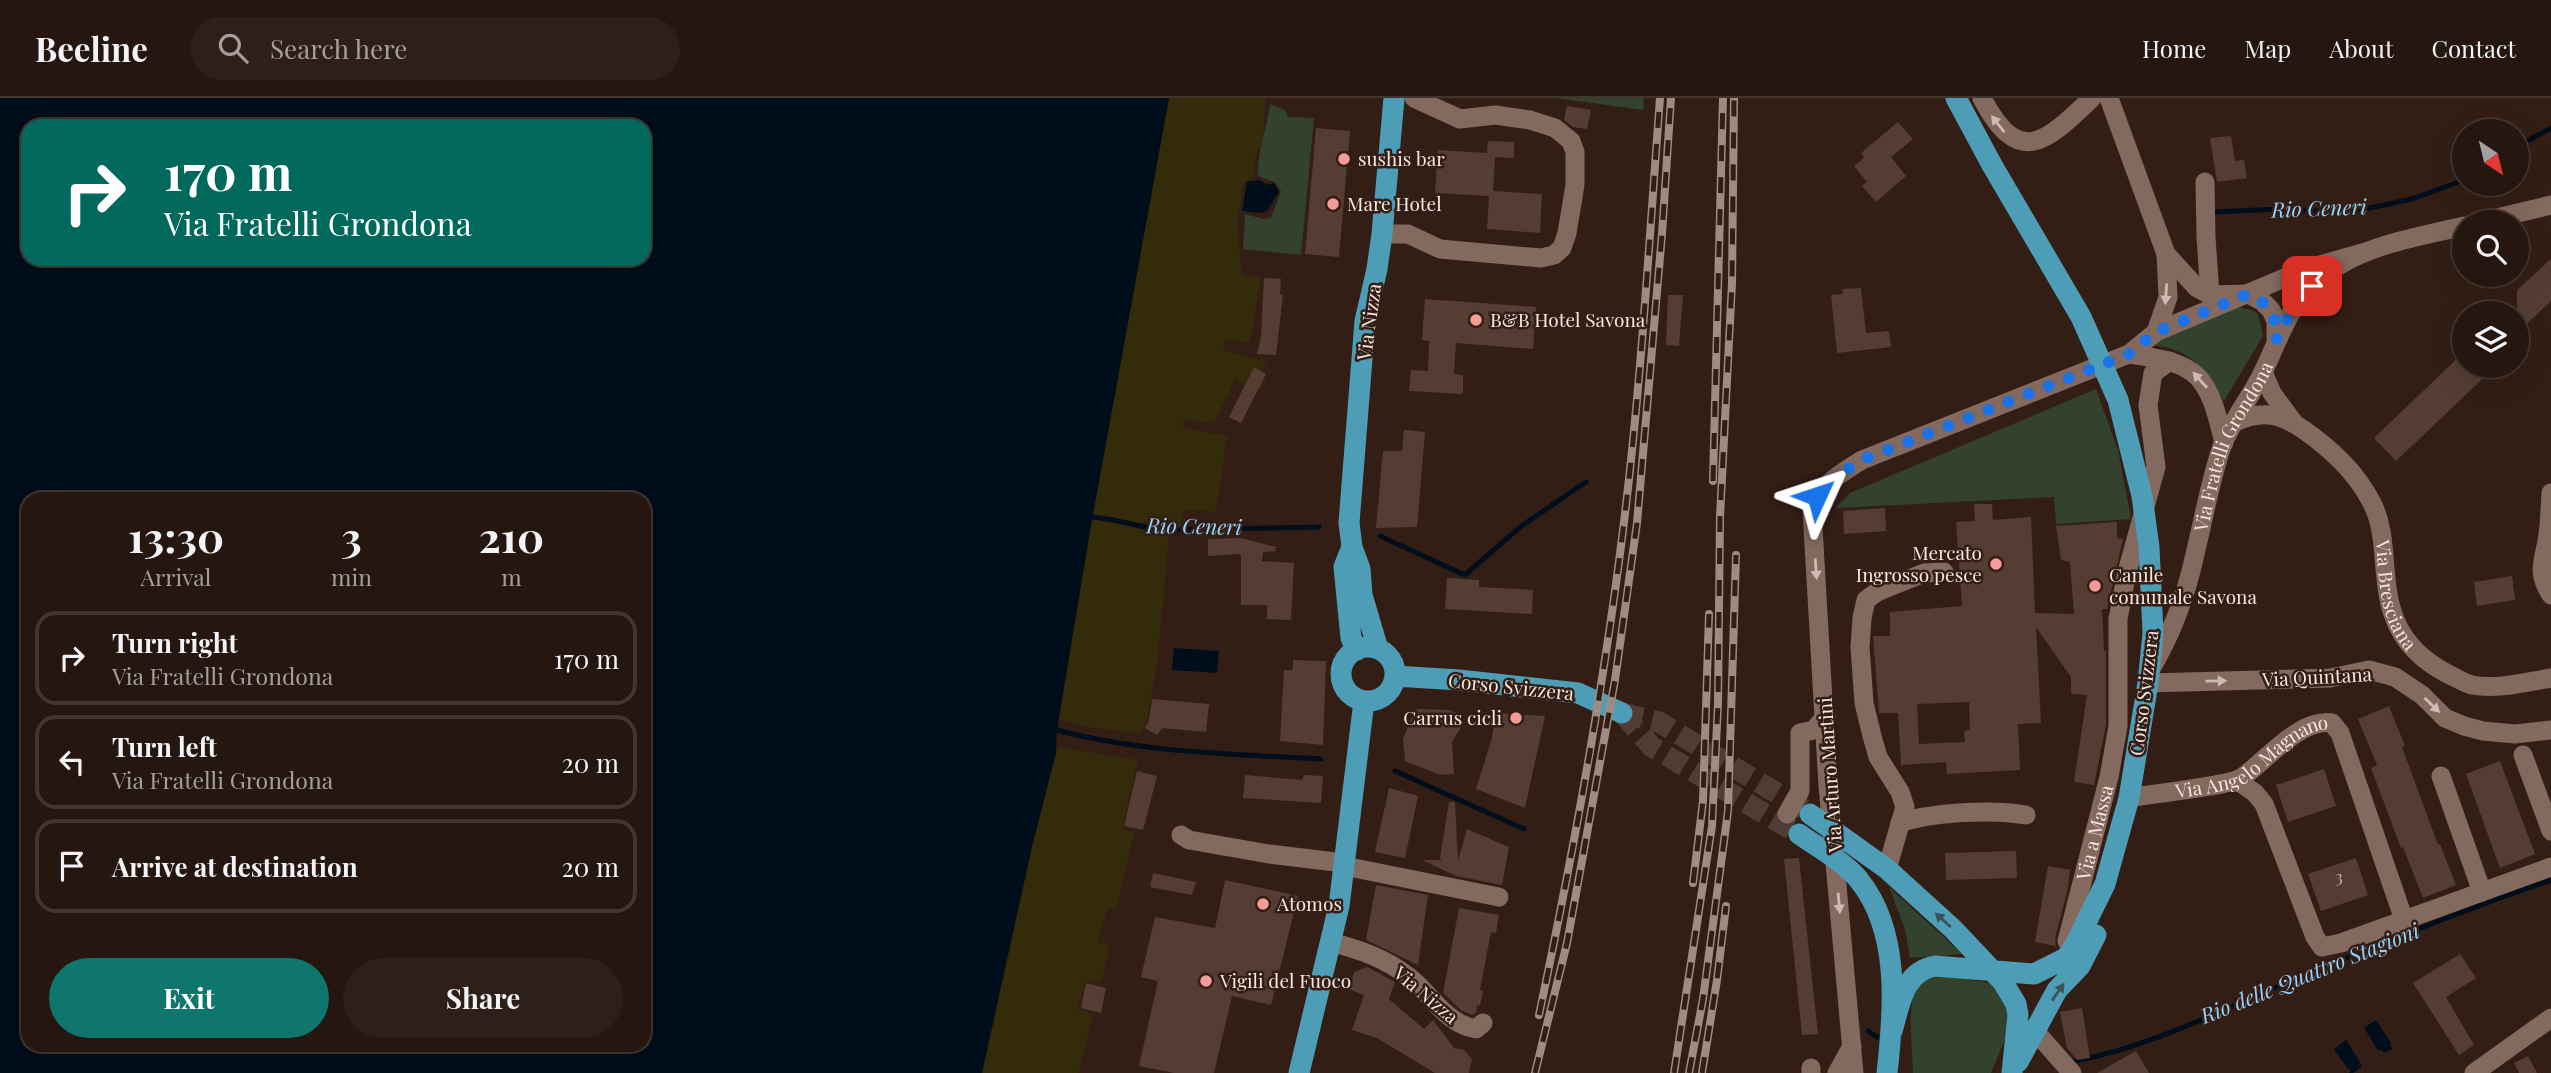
<!DOCTYPE html>
<style>
:root{--surface:#261610;--page:#2e1f19;--text:#f1f3f6;--muted:#a49f9f;--line:#423530;--accent:#0f766e}
body{margin:0;font-family:"Playfair Display",serif;background:var(--page);color:var(--text);height:100vh;display:flex;flex-direction:column;font-size:26px;white-space:nowrap}
*{box-sizing:border-box;margin:0}
p{font-size:23px;color:var(--muted)}
.icon{flex:none;width:38px;height:38px;fill:none;stroke:currentColor;stroke-width:2;stroke-linecap:round;stroke-linejoin:round}
.map{position:relative;flex:1;overflow:hidden}
.details{position:absolute;left:21px;top:394px;width:630px;height:560px;display:flex;flex-direction:column;background:var(--surface);border-radius:21px;box-shadow:0 7px 28px #0002,0 0 0 2px var(--line)}
.details>*{flex:none}
.top-card{position:absolute;left:21px;top:21px;width:630px;height:147px;border-radius:21px;box-shadow:0 7px 28px #0002,0 0 0 2px var(--line);background:#00695c;color:#fff;overflow:hidden}
.needle{width:46px;rotate:145deg}
.tools{position:absolute;left:2452px;top:21px;display:grid;gap:14px}
.tools a{display:grid;place-items:center;width:77px;height:77px;border-radius:50%;background:var(--surface);box-shadow:0 7px 28px #0002,0 0 0 2px var(--line);font-size:35px}
.pin{position:absolute;display:grid;place-items:center;width:60px;height:60px;color:#fff;margin:-30px;border-radius:14px;box-shadow:0 4px 10px #0006}
.me{position:absolute;width:77px;margin:-38px;rotate:48deg;stroke-linejoin:round;filter:drop-shadow(0 0 5px #0008)}
.turn{display:flex;align-items:center;gap:24px;height:147px;padding:0 28px;font-size:32px}
.turn .icon{width:91px;height:91px;stroke-width:2.5}
.turn b{display:block;font-size:49px;line-height:60px}
.eta{display:flex;justify-content:space-evenly;align-items:center;height:119px;text-align:center}
.eta b{font-size:42px;font-weight:700;line-height:49px}
.button{display:flex;gap:14px;margin-top:auto;padding:14px 28px}
.button a{flex:1;height:80px;border-radius:42px;background:var(--accent);color:#fff;font-size:28px;font-weight:700;line-height:80px;text-align:center}
.button a+a{background:var(--page);color:var(--text)}
ul{padding:0;list-style:none}
li{display:flex;align-items:center;gap:21px;height:94px;margin:0 14px 10px;padding:0 14px;border:4px solid var(--line);border-radius:21px}
li div{flex:1}
li b{display:block;font-size:26px}
li em{font-style:normal}
header{display:flex;align-items:center;gap:42px;box-sizing:border-box;height:98px;padding:0 35px;background:var(--surface);border-bottom:2px solid var(--line)}
header strong{font-size:33px}
nav{display:flex;gap:38px;margin-inline-start:auto;font-size:24px}
.search{width:490px;height:63px;background:var(--page);display:flex;align-items:center;gap:18px;box-sizing:border-box;padding:0 24px;border-radius:38px;color:var(--muted);font-size:26px}
.map>svg:first-child{display:block}
.green{fill:#32422e}
.sand{fill:#332b0a}
.water{fill:#000d1b;fill-rule:evenodd}
.lines{fill:none;stroke-linecap:round;stroke-linejoin:round}
.stream{stroke:#000d1b;stroke-width:5}
.building{fill:#553d34;fill-rule:evenodd}
.major-tunnel{stroke:#503c34;stroke-width:21;stroke-dasharray:21 10;stroke-linecap:butt}
.minor{stroke:#83695e;stroke-width:19}
.major{stroke:#4e9db6;stroke-width:21}
.rail-casing{stroke:#9d8b84;stroke-width:8}
.rail{stroke:#331e15;stroke-width:5;stroke-dasharray:16;stroke-linecap:butt}
.oneway{fill:#cebbb3}
.oneway2{fill:#3e5155}
.route{stroke:#1a73e8;stroke-width:12;stroke-dasharray:0 21.6}
.poi-dot{fill:#f59c96;stroke:#331e15;stroke-width:2.5}
.labels{text-anchor:middle;stroke-width:5;stroke-linejoin:round;paint-order:stroke}
.number-label{font-size:16px;fill:#cebcb6}
.poi-label{font-size:19px;fill:#f6e7e1;stroke:#331e15;text-anchor:start}
.street-label{font-size:19px;fill:#f6e7e1;stroke:#331e15}
.water-label{font-size:21px;font-style:italic;fill:#97d2fb;stroke:#331e15}
</style>
<header>
<strong>Beeline</strong>
<div class="search"><svg class="icon" aria-label="search" viewBox="0 0 24 24"><circle cx="10" cy="10" r="6"/><path d="M15 15l6 6"/></svg>Search here</div>
<nav><a>Home</a><a>Map</a><a>About</a><a>Contact</a></nav>
</header>
<div class="map">
<svg width="2551" height="975" viewBox="0 0 2551 975">
<rect width="100%" height="100%" fill="#331e15"/>
<!-- green -->
<path class="green" d="M1556,0h88l-1,12z
M1270,6l15,6 3,7 26,1 -13,137 -58,-6 2,-35 18,5 8,-1 10,-27 -6,-9 -17,-6c-1,-24 9,-48 12,-72z
M2238,209l14,3 6,4 5,22 -39,65c-18,-32 -34,-53 -74,-56z
M2096,291l22,61 13,69 -75,5 -2,-27 -218,11 14,-15z
M1889,789l73,67 -52,4 -5,-29z
M1935,876l55,9 12,10 10,30 -21,50h-78c0,-20 -7,-70 4,-86 4,-6 11,-10 18,-13z"/>
<!-- sand -->
<path class="sand" d="M1154,0h112l-3,40 -7,16 -3,25 -9,2 -7,42 5,52 19,3 -11,64 -26,-2 -1,10 44,12 -8,12 7,5 -6,11 -25,-11 -21,45 -31,-5v9l44,8 -11,76 -32,-3 -4,19 -38,-7 -3,7 30,8 -11,121 -11,64 -7,13 -46,-6 -60,-15z
M1028,644l110,18 -16,69 12,3 -17,76 -9,-1 -10,35 12,4 -9,36 -16,-1 -7,28 15,5 -14,59h-125z"/>
<!-- water -->
<path class="water" d="M0,0h1169l-80,439 -32,193 -1,23 -24,94 -50,226h-982zM644,28v133h-616v-133zM28,401h616v546h-616z
M1258,82l11,5 5,-2 5,9 -12,19 -6,2 -19,-2 5,-29z
M1174,550l45,3 -2,22 -45,-3z
M2376,922l15,23 -1,2 2,4 -7,4 -4,-3h-3l-14,-22z
M2346,942l14,22 -2,3 3,-1v3l-8,6h-4l2,-4h-3l-14,-20z"/>
<g class="lines">
<!-- stream -->
<path class="stream" d="M2516,49l35,-19
M2213,114l66,-3 59,3 32,-4 42,-9 52,-19
M1086,418l27,4 45,10 161,-3
M1380,438l85,39 55,-48 66,-45
M1057,632c86,23 176,24 264,29
M1395,673l129,58
M1868,933l9,6
M2070,964c73,-13 142,-47 209,-76 90,-38 180,-75 272,-106"/>
</g>
<!-- building -->
<path class="building" d="M1567,8l24,4 -4,19 -14,-2 -9,-7z
M1898,24l15,17 -22,18 15,19 -30,26 -14,-16 5,-4 -13,-16 10,-8 -3,-5z
M1316,30l34,3 -11,126 -34,-3z
M2231,38l4,25 9,-1 3,18 -30,4 -7,-44z
M1488,43l26,1v16l-19,-1 -2,34 49,3 -2,39 -53,-4 2,-33 -54,-3 3,-43 49,3z
M2551,161v42l-34,32v-43z
M1264,180l17,1 -1,15 3,1 -7,60 -19,-1 4,-17z
M1861,190l5,45 23,-2 2,16 -54,6 -6,-58 12,-1 -1,-5z
M1668,197h15l-4,51 -13,-1z
M1425,201l111,8 -3,42 -77,-6 -2,31 9,1v19l-54,-3 2,-21 17,1 1,-30 -7,-1z
M2464,254v14h32l-100,95 -22,-23z
M1254,269l12,7 -25,49 -12,-6z
M1404,332l21,2 -8,95 -41,1 7,-77h19z
M1974,406h18l1,16 38,-3 4,96 39,1 -4,-52 -9,-2 -5,-34 61,-4v16l6,1 -16,70h-5l2,42h2v74l-12,60 -20,-3 13,-87 -16,-1v-17l-35,-50 5,96 -23,1 2,46 -73,4 -1,-12 -45,3 -3,-52h-19v-2l-6,-75h17v-24l72,-6 -6,-84 19,-1zM1969,604l1,28 -6,1 1,11 -46,2 -2,-40z
M1885,410l1,23 -42,3 -1,-23z
M1241,440l35,9 -1,4 -12,1 -1,9 32,2 -3,57 -24,-1v-14h-26v-51l-33,2v-17z
M2512,478l3,24 -38,6 -3,-24z
M1447,480l32,2v7l54,3 -1,24 -87,-5z
M1293,562l33,1 -3,84 -43,-4 4,-71h9z
M1152,601l57,5 -3,28 -44,-4 -5,7 -12,-7 4,-8z
M2389,608l16,40 -3,1 36,98 2,-1 16,41 -33,13 -20,-51 -2,1 -30,-80 6,-3 -19,-46z
M1415,611l34,1 14,6 -5,10 3,1 -9,15 2,32 -14,1 -35,-14 -2,-22z
M1496,615l49,3 -20,92 -49,-19 16,-51z
M2500,663l35,93 -35,14 -34,-94z
M2324,671l12,37 -48,16 -12,-37z
M1137,673l20,5 -14,54 -19,-4z
M1245,677l57,5 2,-5 19,1 -2,27 -78,-5z
M1389,690l29,8 -13,62 -30,-6z
M1449,704h6l3,59 9,-32 42,18 -7,38 -46,-9 -34,-16h20l-2,-2z
M2016,753l1,27 -71,2 -1,-27z
M1799,760l19,176 -16,1 -18,-176z
M2356,760l12,37 -47,16 -13,-37z
M2048,768l22,4 -3,22 -12,46 1,8 -21,-4z
M1153,775l43,9 -4,13 -42,-8z
M1225,782l73,16 -27,109 -39,-9 -18,77h-40l-35,-7 19,-85 -17,-4 14,-60 60,11z
M1376,787l52,10 -10,70 -52,-25z
M1459,810l40,7 -3,18 -5,-1 -11,58 3,1 -3,15 -3,-1 -1,8 -3,2 -11,-4 -19,-18z
M2460,856l16,24 -30,19 28,48 -15,10 -46,-72z
M1367,869l28,15 -6,17 35,30 9,-9 21,28 10,2 8,9 -3,14h-34l-58,-35 -25,-8 12,-35 -15,-6 5,-17z
M1086,885l20,5 -5,25 -20,-5z
M2082,910l8,50 -13,2 -10,-12 -7,-36z
M2136,953l13,22h-52z
M2528,958l9,17h-18l-5,-10z"/>
<g class="lines">
<!-- major-tunnel -->
<path class="major-tunnel" d="M1622,615l30,34 147,87
M1622,615l37,9 149,90"/>
<!-- minor -->
<g class="minor">
<path d="M1982,0c37,71 64,44 110,0"/>
<path d="M2109,0l57,156 31,34 13,7 38,-1 14,7 9,9 5,11v18"/>
<path d="M2205,84l1,55 4,58"/>
<path d="M2480,124l71,-17"/>
<path d="M1382,136h26l32,15 101,9 13,-3 8,-7 5,-15 8,-48v-33l-4,-11 -16,-13 -25,-8 -35,-5 -35,4 -46,-21"/>
<path d="M2156,234l12,-35 -2,-43"/>
<path d="M2129,256c71,9 79,21 95,89"/>
<path d="M2263,274l9,21 22,30"/>
<path id="s1" d="M2235,324c27,-12 44,-9 69,8 28,20 52,42 68,73 13,25 11,57 15,84 5,43 26,70 65,89 6,3 13,7 20,9 25,5 54,-3 79,-7"/>
<path d="M2551,395c-1,14 -1,28 -3,41 -3,26 -13,36 3,61"/>
<path id="s2" d="M2149,574c22,-36 37,-76 46,-118 9,-36 15,-73 27,-108 10,-26 29,-49 41,-74 18,-37 27,-72 62,-97 38,-30 93,-38 139,-49"/>
<path d="M2148,585l182,-5 39,-8 26,7 27,18 23,23 19,8 19,5 32,3 36,-4"/>
<path d="M2523,657l28,76"/>
<path d="M2441,678l41,116"/>
<path d="M2238,683l17,12 9,11 51,133 7,10 19,-4 210,-76"/>
<path id="s3" d="M2129,700c21,-4 100,-12 112,-20 24,-16 58,-60 91,-55l8,10 64,187"/>
<path d="M1787,716l13,-23v-58l14,-3 12,-14"/>
<path d="M1900,725c32,-11 92,-14 126,-8"/>
<path d="M1181,737l8,5 80,14 75,9"/>
<path d="M1344,768l155,31"/>
<path d="M1887,771l18,-62 -5,-15 -22,-35 -6,-21 -8,-33 -4,-56 2,-29 4,-18 11,-8 47,-19 20,-1"/>
<path id="s4" d="M2067,843l42,-164 9,-51v-107l9,-47 29,-105 -8,-62 5,-32 17,-12"/>
<path d="M1330,844c28,7 55,16 79,35 22,17 37,47 67,52l7,-6"/>
<path d="M2035,933l37,42"/>
<path d="M1811,970v5"/>
<path d="M1837,975l15,-27"/>
<path d="M1854,975l-26,-287 -16,-276c9,-26 28,-36 50,-50l267,-106 27,-22 150,-63 60,-17"/>
<path d="M2474,975l77,-55"/>
</g>
<!-- major -->
<path class="major" d="M1352,449l-8,20 7,71 6,12
M1341 576a27 27 0 1 1 54 0a27 27 0 1 1-54 0Z
M1378,551l-16,-54 -2,-26 -8,-22 -3,-24 16,-202 12,-52 5,-35 12,-136
M1395,578l64,4 119,13 44,20
M1810,716l77,55 66,60 50,53 13,22 2,11 -6,58
M1799,736c18,13 47,29 60,46 42,52 35,131 28,193
M1892,933c8,-27 11,-59 43,-65l99,8 32,-16 9,-13 30,-61 24,-86 19,-115 5,-50 -4,-86 -7,-51 -24,-96 -37,-83 -89,-152 -36,-67
M2018,964l39,-72 23,-24 16,-31
M1299,975l40,-167 25,-205"/>
<!-- rail casing -->
<g class="rail-casing">
<path id="rail" d="M1713,383l10,-383
M1693,785l10,-82 6,-187
M1539,917c34,-161 64,-322 84,-485 18,-143 26,-288 37,-432
M1535,975l32,-130 48,-263 22,-157 25,-289 9,-136
M1674,975l38,-247 6,-122 2,-187 12,-234 2,-185
M1689,975l14,-74 25,-188 8,-256
M1702,975l15,-93 9,-74"/>
</g>
<!-- rail -->
<use href="#rail" class="rail"/>
</g>
<!-- one-way arrows -->
<defs><path id="oneway-solid" d="M-6-.8H1V-3.2L6.5 0L1 3.2V.8H-6Z" transform="scale(1.75)"/></defs>
<g class="oneway">
<use href="#oneway-solid" transform="translate(1998 26) rotate(-128)"/>
<use href="#oneway-solid" transform="translate(2166 196) rotate(94)"/>
<use href="#oneway-solid" transform="translate(2200 282) rotate(-132)"/>
<use href="#oneway-solid" transform="translate(1816 471) rotate(86)"/>
<use href="#oneway-solid" transform="translate(2216 583) rotate(-1)"/>
<use href="#oneway-solid" transform="translate(2432 607) rotate(44)"/>
<use href="#oneway-solid" transform="translate(1839 805) rotate(85)"/>
</g>
<g class="oneway2">
<use href="#oneway-solid" transform="translate(1943 822) rotate(-138)"/>
<use href="#oneway-solid" transform="translate(2058 894) rotate(-55)"/>
</g>
<g class="lines">
<!-- route -->
<path class="route" d="M1817,398l12,-15 33,-21 267,-106 27,-22 92,-38c24,12 28,19 28,46l22,-41 14,-13"/>
</g>
<!-- markers -->
<g class="poi-dot">
<circle cx="1344" cy="61" r="7"/>
<circle cx="1333" cy="106" r="7"/>
<circle cx="1476" cy="222" r="7"/>
<circle cx="1996" cy="466" r="7"/>
<circle cx="2095" cy="488" r="7"/>
<circle cx="1516" cy="620" r="7"/>
<circle cx="1263" cy="806" r="7"/>
<circle cx="1206" cy="883" r="7"/>
</g>
<g class="labels">
<!-- number labels -->
<g class="number-label">
<text x="2339" y="785">3</text>
</g>
<!-- poi labels -->
<g class="poi-label">
<text x="1358" y="68">sushis bar</text>
<text x="1347" y="113">Mare Hotel</text>
<text x="1490" y="229">B&amp;B Hotel Savona</text>
<text x="1982" y="462" text-anchor="end">Mercato<tspan x="1982" dy="22">Ingrosso pesce</tspan></text>
<text x="2109" y="484">Canile<tspan x="2109" dy="22">comunale Savona</tspan></text>
<text x="1502" y="627" text-anchor="end">Carrus cicli</text>
<text x="1277" y="813">Atomos</text>
<text x="1220" y="890">Vigili del Fuoco</text>
</g>
<!-- street labels -->
<g class="street-label">
<text transform="translate(1369 224) rotate(-82)" y="7">Via Nizza</text>
<text dy="7" stroke="none"><textPath href="#s2" startOffset="242">Via Fratelli Grondona</textPath></text>
<text dy="7" stroke="none"><textPath href="#s1" startOffset="270">Via Bresciana</textPath></text>
<text transform="translate(2317 579) rotate(-3)" y="7">Via Quintana</text>
<text transform="translate(1511 589) rotate(6)" y="7">Corso Svizzera</text>
<text transform="translate(2144 595) rotate(-83)" y="7">Corso Svizzera</text>
<text dy="7" stroke="none"><textPath href="#s3" startOffset="133">Via Angelo Magnano</textPath></text>
<text transform="translate(1830 677) rotate(-94)" y="7">Via Arturo Martini</text>
<text dy="7" stroke="none"><textPath href="#s4" startOffset="112">Via a Massa</textPath></text>
<text transform="translate(1426 897) rotate(40)" y="7">Via Nizza</text>
</g>
<!-- water labels -->
<g class="water-label">
<text transform="translate(2319 111) rotate(-2)" y="7">Rio Ceneri</text>
<text transform="translate(1194 429) rotate(1)" y="7">Rio Ceneri</text>
<text transform="translate(2310 876) rotate(-22)" y="7">Rio delle Quattro Stagioni</text>
</g>
</g>
</svg>
<div class="tools">
<a><svg class="needle" viewBox="-14 -14 28 28"><path d="M0-13l5 13h-10z" fill="#e53935"/><path d="M0 13l5-13h-10z" fill="#a49f9f"/></svg></a>
<a><svg class="icon" aria-label="search" viewBox="0 0 24 24"><circle cx="10" cy="10" r="6"/><path d="M15 15l6 6"/></svg></a>
<a><svg class="icon" aria-label="layers" viewBox="0 0 24 24"><path d="M12 4l9 5-9 5-9-5zM3 14l9 5 9-5"/></svg></a>
</div>
<div class="pin" style="left:2312px;top:188px;background:#d93025"><svg class="icon" aria-label="arrive" viewBox="0 0 24 24"><path d="M6 21V4h12l-3 4 3 4H6"/></svg></div>
<svg class="me" style="left:1817px;top:398px" viewBox="-20 -20 40 40"><path d="M0-17L14 15 0 8-14 15z" fill="#1a73e8" stroke="#fff" stroke-width="4"/></svg>
<div class="top-card">
<div class="turn"><svg class="icon" aria-label="right" viewBox="0 0 24 24"><path d="M7 20v-9h11M14 6l5 5-5 5"/></svg><div><b>170 m</b>Via Fratelli Grondona</div></div>
</div>
<section class="details">
<div class="eta">
<div><b>13:30</b><p>Arrival</p></div>
<div><b>3</b><p>min</p></div>
<div><b>210</b><p>m</p></div>
</div>
<ul>
<li><svg class="icon" aria-label="right" viewBox="0 0 24 24"><path d="M7 20v-9h11M14 6l5 5-5 5"/></svg><div><b>Turn right</b><p>Via Fratelli Grondona</p></div><em>170 m</em></li>
<li><svg class="icon" aria-label="left" viewBox="0 0 24 24"><path d="M17 20v-9H6M10 6l-5 5 5 5"/></svg><div><b>Turn left</b><p>Via Fratelli Grondona</p></div><em>20 m</em></li>
<li><svg class="icon" aria-label="arrive" viewBox="0 0 24 24"><path d="M6 21V4h12l-3 4 3 4H6"/></svg><div><b>Arrive at destination</b></div><em>20 m</em></li>
</ul>
<div class="button"><a>Exit</a><a>Share</a></div>
</section>
</div>
